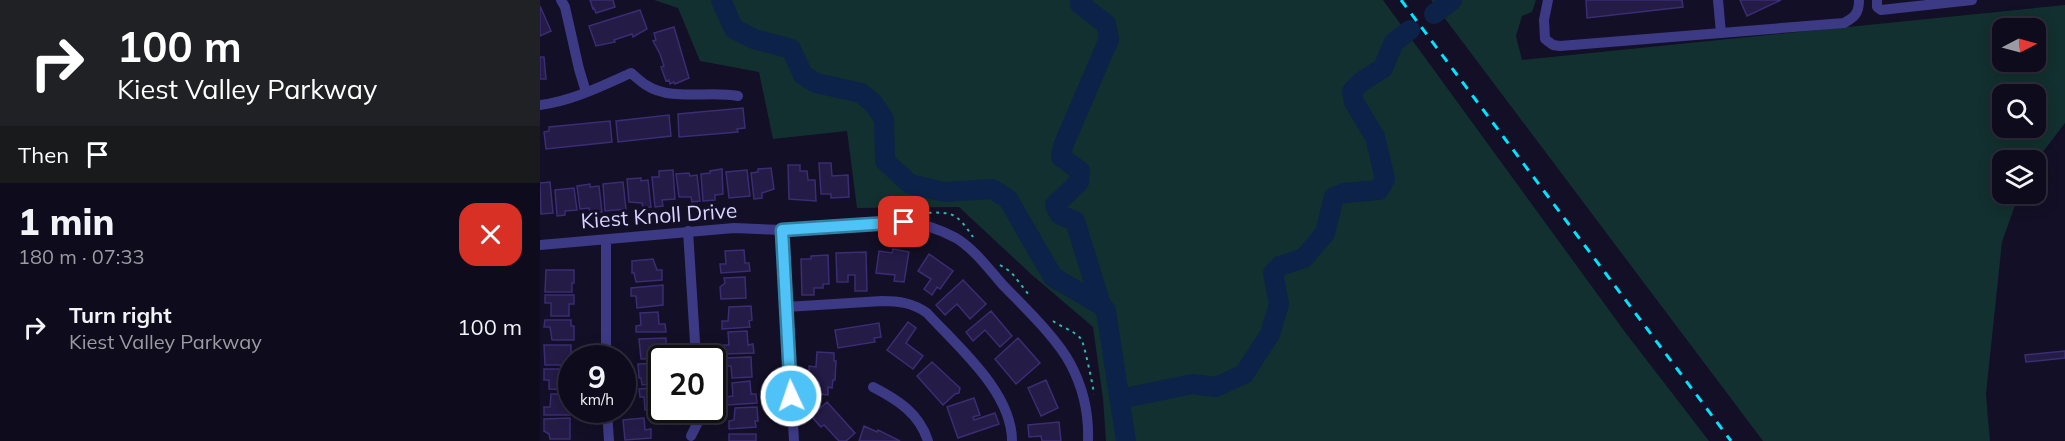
<!DOCTYPE html>
<meta charset="utf-8">
<style>
:root{--surface:#0e0b1c;--page:#1c1929;--text:#f1f3f6;--muted:#9b9ba3;--line:#2e2b3b}
body{margin:0;font-family:Mulish,sans-serif;background:var(--page);color:var(--text);height:100vh;display:flex;flex-direction:column;font-size:22px;white-space:nowrap}
*{box-sizing:border-box;margin:0}
p{font-size:20px;color:var(--muted)}
.icon{flex:none;width:33px;height:33px;fill:none;stroke:currentColor;stroke-width:2;stroke-linecap:round;stroke-linejoin:round}
.map{position:relative;flex:1;overflow:hidden}
.details{display:flex;flex-direction:column;background:var(--surface);width:540px}
.details>*{flex:none}
.top-card{background:#202124;color:#fff;overflow:hidden}
.needle{width:39px;rotate:84deg}
.buttons{position:absolute;left:1452px;top:18px;display:grid;gap:12px}
.buttons a{display:grid;place-items:center;width:54px;height:54px;border-radius:12px;background:var(--surface);box-shadow:0 3px 15px #0003,0 0 0 2px var(--line);font-size:30px}
.speed{position:absolute;left:18px;top:345px;display:flex;gap:12px;font-size:30px;font-weight:700;text-align:center}
.speed>*{display:grid;place-content:center;width:78px;height:78px;border-radius:50%;background:var(--surface);box-shadow:0 3px 15px #0003,0 0 0 2px var(--line);line-height:1}
.speed small{font-size:15px;font-weight:400}
.speed .limit{border:3px solid #111;border-radius:9px;background:#fff;color:#111}
.pin{position:absolute;display:grid;place-items:center;width:51px;height:51px;color:#fff;margin:-26px;border-radius:12px;box-shadow:0 3px 9px #0006}
.me{position:absolute;width:66px;margin:-33px;rotate:357deg;stroke-linejoin:round;filter:drop-shadow(0 0 4px #0008)}
.turn{display:flex;align-items:center;gap:21px;height:126px;padding:0 18px;font-size:27px}
.turn .icon{width:78px;height:78px;stroke-width:2.5}
.turn b{display:block;font-size:42px;line-height:51px}
.then{display:flex;align-items:center;height:57px;padding:0 18px;background:#0003;gap:12px;font-size:22px}
.round{display:grid;place-items:center;flex:none;width:63px;height:63px;border-radius:18px;background:var(--page)}
.headline{display:flex;align-items:center;justify-content:space-between;height:102px;padding:0 18px}
h1{font-size:36px;font-weight:800;line-height:45px}
ul{padding:0;list-style:none}
li{display:flex;align-items:center;gap:18px;height:84px;padding:0 18px}
li div{flex:1}
li b{display:block;font-size:22px}
li em{font-style:normal}
main{display:flex;flex:1;min-height:0}
.map>svg:first-child{display:block}
.green{fill:#12302f;fill-rule:evenodd}
.lines{fill:none;stroke-linecap:round;stroke-linejoin:round}
.river{stroke:#0c2248;stroke-width:20}
.building{fill:#241b47;stroke:#3b2d73;stroke-width:1.5}
.path{stroke:#2fb8b0;stroke-width:2;stroke-dasharray:3 4.5;stroke-linecap:butt}
.minor{stroke:#3d3a85;stroke-width:10}
.rail{stroke:#00e5ff;stroke-width:3;stroke-dasharray:9 8;stroke-linecap:butt}
.route-casing{stroke:#337fa1;stroke-width:15}
.route{stroke:#4fc3f7;stroke-width:10}
.labels{text-anchor:middle;stroke-width:6;stroke-linejoin:round;paint-order:stroke}
.street-label{font-size:21px;fill:#d9d4ff;stroke:#130f26}
</style>
<main>
<section class="details">
<div class="top-card">
<div class="turn"><svg class="icon" aria-label="right" viewBox="0 0 24 24"><path d="M7 20v-9h11M14 6l5 5-5 5"/></svg><div><b>100 m</b>Kiest Valley Parkway</div></div>
<div class="then">Then<svg class="icon" aria-label="arrive" viewBox="0 0 24 24"><path d="M6 21V4h12l-3 4 3 4H6"/></svg></div>
</div>
<div class="headline"><div><h1>1 min</h1><p>180 m · 07:33</p></div><a class="round" style="background:#d93025;color:#fff"><svg class="icon" aria-label="close" viewBox="0 0 24 24"><path d="M6 6l12 12M18 6L6 18"/></svg></a></div>
<ul>
<li><svg class="icon" aria-label="right" viewBox="0 0 24 24"><path d="M7 20v-9h11M14 6l5 5-5 5"/></svg><div><b>Turn right</b><p>Kiest Valley Parkway</p></div><em>100 m</em></li>
</ul>
</section>
<div class="map">
<svg width="1525" height="441" viewBox="0 0 1525 441">
<rect width="100%" height="100%" fill="#130f26"/>
<!-- green -->
<path class="green" d="M114,0h729l242,332 84,109h-603l-3,-42 -10,-72 -61,-52 -73,-68 -102,1 -10,-77 -74,8 -14,-67 -59,-11 -22,-53z
M891,0h105l-4,12 -10,4 -6,20 6,24 543,-55v118l-29,38 -34,-1v34h17l-17,48 -16,152 4,47h-227zM1462,28h34v34h-34zM1462,94h34v34h-34z"/>
<g class="lines">
<!-- river -->
<path class="river" d="M181,0l13,29 20,10 37,10 12,26 13,8 45,10 13,11 10,15 1,42 25,23 34,8 48,-3 16,10 45,78 48,28 5,6 20,130
M540,0v4l26,20 3,15 -46,107 -2,11 19,14 -1,11 -24,23 5,10 15,6 26,84
M894,14l18,-14
M580,399l72,-15 24,3 28,-13 26,-40 9,-30 -6,-31 7,-7 24,-8 21,-25 9,-36 10,-4 35,-3 6,-11 -10,-42 -21,-35 -2,-11 9,-9 22,-14 11,-26 16,-12"/>
</g>
<!-- building -->
<path class="building" d="M50,0h23l2,7 -19,6 -2,-5 -1,1z
M1046,0h96l1,7 -96,11z
M1200,0h41l-34,16z
M0,6l11,25 -11,5z
M100,10l7,19 -14,8 -1,-3 -18,6 1,2 -19,4 -7,-20z
M134,27l15,51 -14,6 -1,-2 -4,2 -1,-4 -3,1 -5,-14 3,-1 -4,-12 -7,-13 3,-1 -2,-7z
M0,57h4l2,22h-6z
M203,108l2,20 -8,1 1,3 -59,5 -1,-23z
M129,115l2,21 -53,6 -2,-21z
M70,121l2,21 -66,7 -2,-17 5,-1v-4z
M279,163h12l1,13 16,-1 1,22 -18,1v-4h-10z
M248,165h12v6h7l1,9h7l1,21 -27,-2z
M231,168l3,21 -12,4v5l-8,1 -3,-26 7,-1v-3z
M182,169l1,25 -8,1v5l-12,1 -2,-27 9,-1v-2z
M133,170l2,29 -13,1 1,6 -8,1 -3,-30h7v-6z
M207,170l3,26 -21,2 -3,-26z
M149,173l1,3 7,-1 3,26 -8,1 -1,-5h-12l-3,-23z
M101,178v3l7,-1 3,27 -8,1 -1,-5 -13,-1 -2,-23z
M10,182l3,31 -12,1 -1,-31z
M83,182l3,27 -21,2 -2,-27z
M50,184v3l9,-1 3,26 -12,1 -1,-5 -9,1 -3,-23z
M34,188l3,22 -12,1v4l-8,1 -2,-26z
M353,249l16,3 -5,30 -10,-1 1,-6 -19,-2 3,-22 13,2z
M204,250l1,13h4l1,8 -29,2 -1,-9h6l-1,-13z
M326,252l1,39h-12v-16h-7v7h-11l-1,-29z
M389,254l24,17 -13,18 -3,-2 -5,8 -8,-6 7,-10 -13,-8z
M288,255l1,29h-6v4h-9v7h-12l-1,-36h10v-3z
M113,259l4,11h5v10l-26,2 -2,-9h-2v-12z
M6,270h28v13h-2v9h-27z
M205,277l1,21 -25,1 -1,-12 5,-4 -1,-5z
M423,280l23,24 -16,15 -13,-15 -12,11 -9,-10z
M123,285v20l-26,3 -1,-12h-5v-8z
M5,295h29v9h-5v12h-18v-13h-6z
M211,306l1,14 -3,1 1,6 -28,2v-8h6l1,-14z
M451,311l21,25 -12,11 -15,-17 -12,11 -7,-9z
M118,312l1,12h6l1,8h-30v-6l5,-1 -1,-12z
M5,320h26v6h3v14h-22l-2,-13h-6z
M368,322l8,6 -10,15 17,13 -10,13 -26,-19z
M339,323l2,14 -7,1 1,4 -37,6 -3,-18z
M207,331l1,14 5,-1 1,9 -30,1v-9h5l-1,-13z
M126,338v8h-6l1,12 -20,1 -2,-20z
M478,338l22,25 -24,21 -21,-25z
M4,345h27v20h-26z
M1525,351v7l-39,4 -1,-7z
M277,352l17,1v8h2l-1,19h-2l-1,8 -4,-1v8l-16,-2 1,-17 -4,-1v-9l7,1z
M211,357l1,20 -20,1 -1,-12h-6l-1,-8z
M392,362l28,26 -1,5 -4,1 -12,11 -26,-29z
M120,363l2,20 -20,2 -1,-7h-2l-1,-14z
M4,369h27l1,21 -23,-1v-9h-5z
M506,380l12,28 -17,8 -13,-28z
M210,381l1,13h5l1,9 -30,2 -1,-8 7,-1 -1,-13z
M122,387v21l-17,2 -1,-13h-4l-1,-8z
M11,394h21l-1,21h-27v-8h6z
M434,398l6,17 -7,2 1,3 21,-7 4,11 -41,14 -11,-31z
M287,402l28,31 -9,8h-7l-15,-16 -3,2 -10,-11z
M217,407l1,14h-3l1,6 -27,2v-8l5,-1 1,-12z
M30,418v21h-20l-1,-5 -5,-3v-12z
M104,418l1,12 6,-1v9l-26,2 -2,-20z
M519,422l2,19h-19l-1,-5 -12,1 -1,-12z
M324,426l13,6 1,-2 22,11h-41z
M189,434h27v7h-27z"/>
<g class="lines">
<!-- path -->
<path class="path" d="M381,213c32,-1 34,-2 52,24
M460,265l11,7 18,23
M513,321c8,6 22,10 28,18 3,3 12,47 13,55"/>
<!-- minor -->
<path class="minor" d="M21,0l4,7 14,62 7,23
M1008,0l-4,20 1,19 8,6 7,1 284,-23c11,-6 15,-10 15,-23
M1178,0l3,33
M1337,0v7l4,3 91,-10
M0,105c32,-4 62,-19 91,-32 5,4 10,9 15,12 26,17 63,5 92,11
M242,230l12,211
M148,231l8,127
M66,240v118
M0,245l194,-17 48,2 122,-8c19,1 35,7 52,16 18,11 32,30 46,46 22,23 55,54 69,81 12,23 18,50 17,76
M246,307l96,-6c17,0 31,2 45,12 31,34 85,79 85,128
M333,387c25,13 46,26 55,54
M67,410l2,31
M151,436l9,-18v-8"/>
<!-- rail -->
<path class="rail" d="M861,0l330,441"/>
</g>
<g class="lines">
<!-- route casing -->
<g class="route-casing">
<path id="route" d="M251,396l-9,-166 122,-8"/>
</g>
<!-- route -->
<use href="#route" class="route"/>
</g>
<g class="labels">
<!-- street labels -->
<g class="street-label">
<text transform="translate(119 216) rotate(-4)" y="7">Kiest Knoll Drive</text>
</g>
</g>
</svg>
<div class="buttons">
<a><svg class="needle" viewBox="-14 -14 28 28"><path d="M0-13l5 13h-10z" fill="#e53935"/><path d="M0 13l5-13h-10z" fill="#9b9ba3"/></svg></a>
<a><svg class="icon" aria-label="search" viewBox="0 0 24 24"><circle cx="10" cy="10" r="6"/><path d="M15 15l6 6"/></svg></a>
<a><svg class="icon" aria-label="layers" viewBox="0 0 24 24"><path d="M12 4l9 5-9 5-9-5zM3 14l9 5 9-5"/></svg></a>
</div>
<div class="speed"><div>9<small>km/h</small></div><div class="limit">20</div></div>
<div class="pin" style="left:364px;top:222px;background:#d93025"><svg class="icon" aria-label="arrive" viewBox="0 0 24 24"><path d="M6 21V4h12l-3 4 3 4H6"/></svg></div>
<svg class="me" style="left:251px;top:396px" viewBox="-20 -20 40 40"><circle r="17" fill="#4fc3f7" stroke="#fff" stroke-width="3"/><path d="M0-11L8 9 0 5-8 9z" fill="#fff"/></svg>
</div>
</main>
